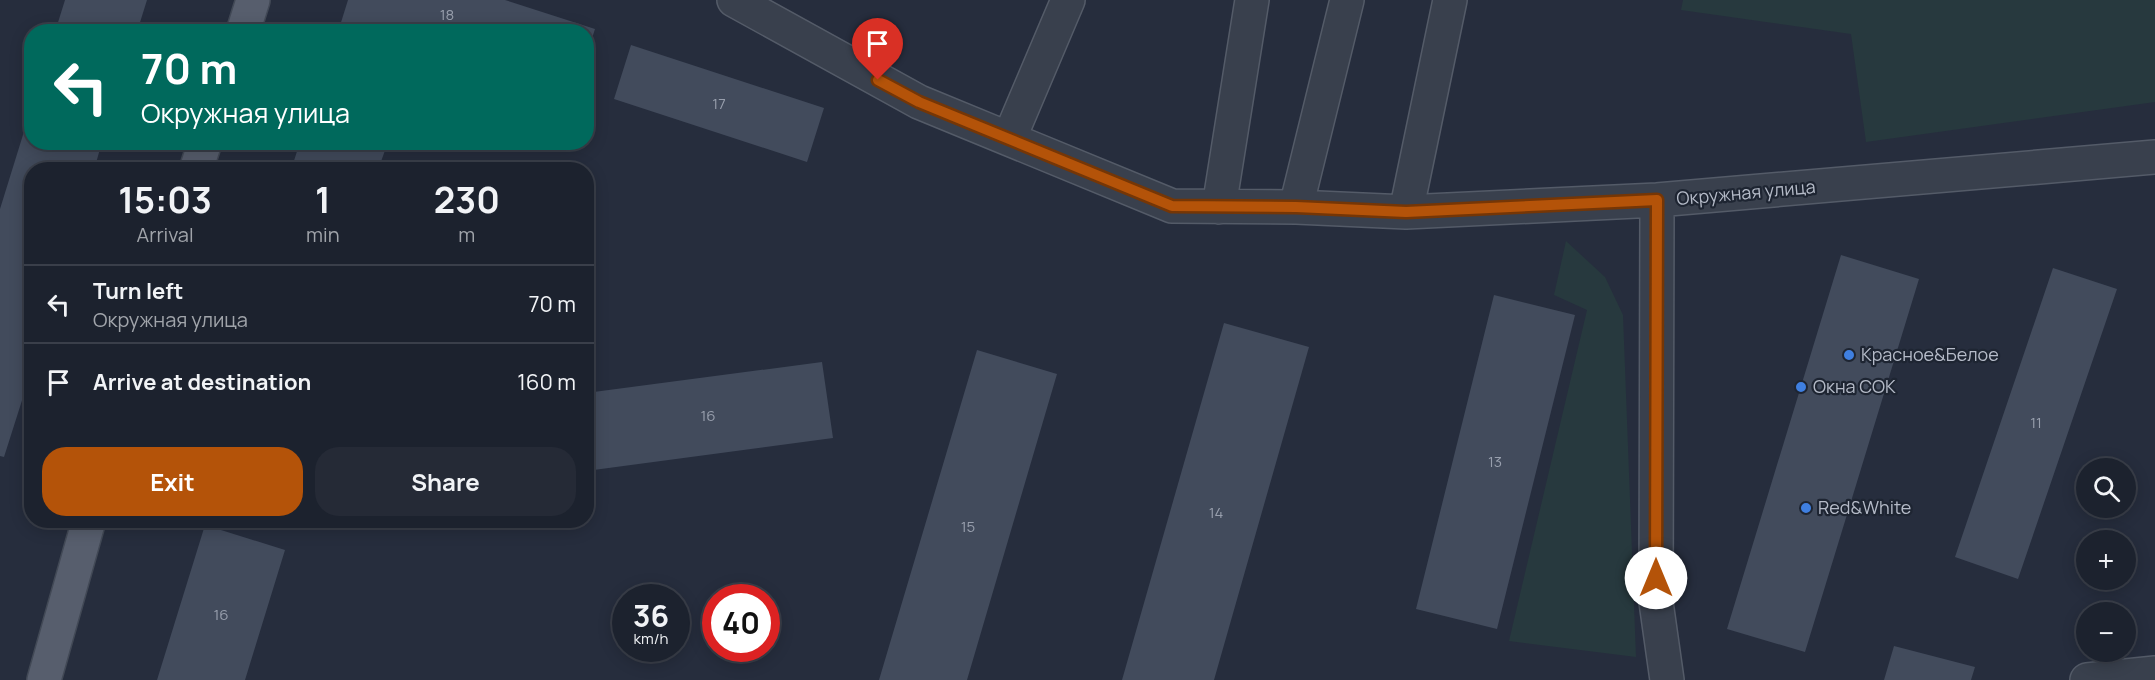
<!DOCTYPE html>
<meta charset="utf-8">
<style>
:root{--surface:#1c222e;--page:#252a36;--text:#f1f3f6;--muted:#a0a4aa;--line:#3a3f4a;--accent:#b45309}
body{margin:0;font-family:Manrope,sans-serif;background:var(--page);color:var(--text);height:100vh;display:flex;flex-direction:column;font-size:22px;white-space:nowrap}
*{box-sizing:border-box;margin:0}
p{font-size:20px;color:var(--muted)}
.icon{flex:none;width:33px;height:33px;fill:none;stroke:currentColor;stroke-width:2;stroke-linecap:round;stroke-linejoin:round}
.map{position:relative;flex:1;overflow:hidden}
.sheet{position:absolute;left:24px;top:162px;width:570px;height:366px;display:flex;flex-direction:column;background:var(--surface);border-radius:24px;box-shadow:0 3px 15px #0003,0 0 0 2px var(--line)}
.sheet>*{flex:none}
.top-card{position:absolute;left:24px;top:24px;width:570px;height:126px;border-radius:24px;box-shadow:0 3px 15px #0003,0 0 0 2px var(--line);background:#00695c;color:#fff;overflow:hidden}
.fabs{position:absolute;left:2076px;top:458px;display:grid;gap:12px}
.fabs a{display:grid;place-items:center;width:60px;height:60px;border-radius:50%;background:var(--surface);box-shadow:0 3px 15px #0003,0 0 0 2px var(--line);font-size:30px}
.speed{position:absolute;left:612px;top:584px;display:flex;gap:12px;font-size:30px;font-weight:700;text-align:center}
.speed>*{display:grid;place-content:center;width:78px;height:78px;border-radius:50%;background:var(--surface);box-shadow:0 3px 15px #0003,0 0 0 2px var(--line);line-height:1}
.speed small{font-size:15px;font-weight:400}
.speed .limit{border:9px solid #d22;background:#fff;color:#111}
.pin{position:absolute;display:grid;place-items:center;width:51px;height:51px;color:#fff;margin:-62px -26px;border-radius:50% 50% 50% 0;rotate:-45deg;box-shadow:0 0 6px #0007}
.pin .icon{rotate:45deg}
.me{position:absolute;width:66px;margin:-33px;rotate:0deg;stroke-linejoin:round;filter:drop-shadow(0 0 4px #0008)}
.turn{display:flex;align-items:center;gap:21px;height:126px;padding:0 18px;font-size:27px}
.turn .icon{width:78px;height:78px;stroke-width:2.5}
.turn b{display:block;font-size:42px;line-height:51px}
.eta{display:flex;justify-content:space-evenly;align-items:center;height:102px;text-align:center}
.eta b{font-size:36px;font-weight:700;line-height:42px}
.button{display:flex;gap:12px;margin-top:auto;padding:12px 18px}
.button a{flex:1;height:69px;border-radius:24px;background:var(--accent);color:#fff;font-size:24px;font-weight:700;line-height:69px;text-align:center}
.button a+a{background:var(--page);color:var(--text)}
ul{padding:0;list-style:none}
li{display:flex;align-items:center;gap:18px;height:78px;padding:0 18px;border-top:2px solid var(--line)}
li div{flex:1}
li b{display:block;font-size:22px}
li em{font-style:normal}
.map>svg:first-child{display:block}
.green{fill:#27393e}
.building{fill:#424b5c}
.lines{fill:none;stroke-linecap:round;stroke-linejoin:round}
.minor-casing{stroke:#545b68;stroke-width:36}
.major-casing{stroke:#424956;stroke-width:36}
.minor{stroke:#39404d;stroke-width:33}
.major{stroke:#575e6d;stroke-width:33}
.route-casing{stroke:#753606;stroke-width:15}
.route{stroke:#b45309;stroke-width:10}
.shop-dot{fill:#3f7fe0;stroke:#1e2532;stroke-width:2}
.labels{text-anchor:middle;stroke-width:4.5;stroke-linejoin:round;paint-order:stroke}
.number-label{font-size:15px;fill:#989fad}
.street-label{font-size:18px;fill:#b5bbc8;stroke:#1e2532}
.poi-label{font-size:18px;fill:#b5bbc8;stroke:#1e2532;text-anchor:start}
</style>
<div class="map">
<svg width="2155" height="680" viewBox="0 0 2155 680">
<rect width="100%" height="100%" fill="#262d3d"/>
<!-- green -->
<path class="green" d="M1683,0h472v102l-289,40 -15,-108 -170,-24z
M1566,241l39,36 18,38 13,342 -127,-16 78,-331 -33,-15z"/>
<!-- building -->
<path class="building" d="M65,0h82l-10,32h-82z
M348,0h157l90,29 -8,25 -1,-22h-248z
M631,45l193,63 -17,54 -193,-63z
M31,109l1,33h70l-8,28h-62v199l-28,88 -4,-1v-247z
M300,142h88l-10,28h-87z
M1841,255l78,24 -114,373 -78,-23z
M2053,268l64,21 -99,290 -63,-22z
M1494,295l81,20 -78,314 -81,-20z
M1224,323l85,24 -95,333h-92z
M977,350l80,24 -90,306h-88z
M822,362l11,76 -247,33v-78z
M205,525l80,25 -40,130h-88z
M1894,646l81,21 -4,13h-87z"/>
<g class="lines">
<!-- minor casing -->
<g class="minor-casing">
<path id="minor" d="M734,0l185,102 253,104 124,1 110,5 251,-12 498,-43
M1009,139l59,-139
M1657,200l-1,402 11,78
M1219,207l33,-207
M1296,207l51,-207
M1406,212l44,-212
M2087,680l68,-7"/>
</g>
<!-- major casing -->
<g class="major-casing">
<path id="major" d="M243,32l10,-32
M196,170l9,-28
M44,680l45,-160"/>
</g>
<!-- minor -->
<use href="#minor" class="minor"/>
<!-- major -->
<use href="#major" class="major"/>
</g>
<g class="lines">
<!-- route casing -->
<g class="route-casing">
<path id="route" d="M878,80l41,22 253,104 124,1 110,5 251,-12 -1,378"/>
</g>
<!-- route -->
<use href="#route" class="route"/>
</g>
<!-- markers -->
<g class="shop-dot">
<circle cx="1849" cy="355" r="6"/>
<circle cx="1801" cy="387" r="6"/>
<circle cx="1806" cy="508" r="6"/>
</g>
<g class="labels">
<!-- number labels -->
<g class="number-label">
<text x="447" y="20">18</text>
<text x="719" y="109">17</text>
<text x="708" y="421">16</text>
<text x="2036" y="428">11</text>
<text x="1495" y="467">13</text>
<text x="1216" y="518">14</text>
<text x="968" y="532">15</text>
<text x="221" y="620">16</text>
</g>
<!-- street labels -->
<g class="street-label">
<text transform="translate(1746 193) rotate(-5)" y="6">Окружная улица</text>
</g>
<!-- poi labels -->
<g class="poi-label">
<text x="1861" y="361">Красное&amp;Белое</text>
<text x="1813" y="393">Окна СОК</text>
<text x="1818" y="514">Red&amp;White</text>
</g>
</g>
</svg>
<div class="fabs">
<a><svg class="icon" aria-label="search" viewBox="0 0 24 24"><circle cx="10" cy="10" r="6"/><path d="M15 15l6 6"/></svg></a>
<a>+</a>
<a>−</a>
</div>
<div class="speed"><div>36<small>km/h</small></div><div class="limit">40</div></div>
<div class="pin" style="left:878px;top:80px;background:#d93025"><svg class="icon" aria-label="arrive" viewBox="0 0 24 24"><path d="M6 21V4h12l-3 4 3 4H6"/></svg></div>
<svg class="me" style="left:1656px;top:578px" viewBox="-20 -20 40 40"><circle r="19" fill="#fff"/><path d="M0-13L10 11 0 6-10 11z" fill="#b45309"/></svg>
<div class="top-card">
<div class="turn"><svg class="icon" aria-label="left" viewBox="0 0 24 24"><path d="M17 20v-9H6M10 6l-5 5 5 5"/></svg><div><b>70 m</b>Окружная улица</div></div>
</div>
<section class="sheet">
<div class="eta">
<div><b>15:03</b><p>Arrival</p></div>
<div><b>1</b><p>min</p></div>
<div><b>230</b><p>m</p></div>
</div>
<ul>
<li><svg class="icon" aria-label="left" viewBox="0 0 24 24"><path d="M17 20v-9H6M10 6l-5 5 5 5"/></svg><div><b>Turn left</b><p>Окружная улица</p></div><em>70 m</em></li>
<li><svg class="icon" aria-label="arrive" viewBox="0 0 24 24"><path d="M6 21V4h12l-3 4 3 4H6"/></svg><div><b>Arrive at destination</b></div><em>160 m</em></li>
</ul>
<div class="button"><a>Exit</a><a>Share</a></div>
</section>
</div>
